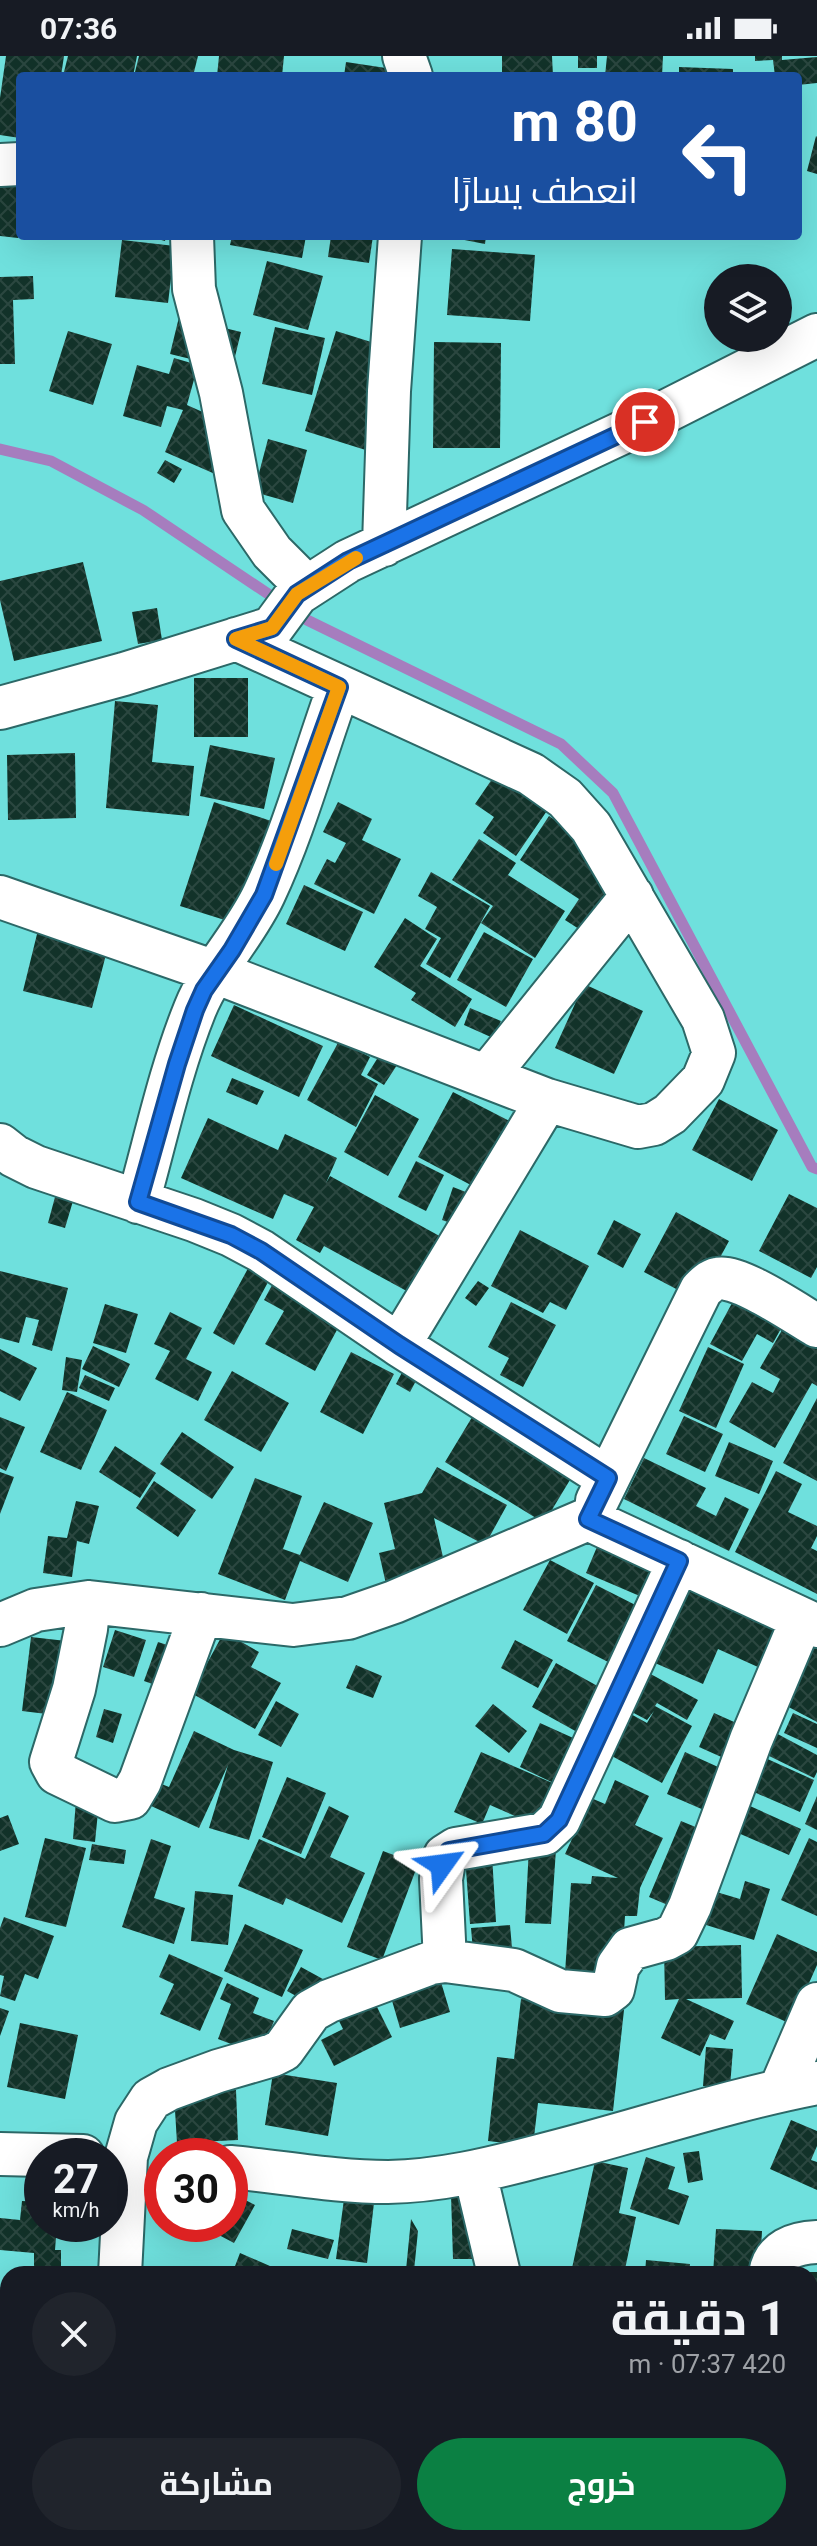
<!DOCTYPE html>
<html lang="ar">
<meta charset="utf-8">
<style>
:root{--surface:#171b24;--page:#20242c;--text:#f1f3f6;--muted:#9ea1a6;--accent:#0b8043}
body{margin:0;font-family:Roboto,Cairo,sans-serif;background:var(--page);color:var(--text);direction:rtl;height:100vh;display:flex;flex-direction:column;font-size:30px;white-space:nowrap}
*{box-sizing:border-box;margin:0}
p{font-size:26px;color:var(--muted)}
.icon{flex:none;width:44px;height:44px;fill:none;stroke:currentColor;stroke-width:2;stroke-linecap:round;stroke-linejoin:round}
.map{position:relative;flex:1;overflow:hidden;direction:ltr}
.side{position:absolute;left:0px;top:2210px;width:818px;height:280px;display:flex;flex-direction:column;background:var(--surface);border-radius:24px 24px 0 0;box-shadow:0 8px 32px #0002;direction:rtl}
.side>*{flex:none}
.banner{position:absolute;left:16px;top:16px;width:786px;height:168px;border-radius:8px;box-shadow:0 8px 32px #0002;direction:rtl;background:#1a4fa0;color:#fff;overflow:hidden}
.fabs{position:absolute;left:704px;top:208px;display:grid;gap:16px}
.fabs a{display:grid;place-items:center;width:88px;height:88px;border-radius:50%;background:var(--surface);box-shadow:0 8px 32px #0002;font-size:40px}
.speed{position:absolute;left:24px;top:2082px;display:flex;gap:16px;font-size:40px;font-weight:700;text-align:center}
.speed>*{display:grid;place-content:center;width:104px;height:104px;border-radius:50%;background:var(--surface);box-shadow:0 8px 32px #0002;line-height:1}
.speed small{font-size:20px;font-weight:400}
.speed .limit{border:12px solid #d22;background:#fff;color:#111}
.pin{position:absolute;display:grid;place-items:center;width:68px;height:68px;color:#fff;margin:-34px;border:4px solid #fff;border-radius:50%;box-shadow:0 2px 8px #0007}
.me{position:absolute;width:88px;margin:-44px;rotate:59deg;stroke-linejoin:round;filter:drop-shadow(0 0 6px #0008)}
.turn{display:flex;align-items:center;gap:28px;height:168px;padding:0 32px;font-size:36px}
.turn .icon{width:104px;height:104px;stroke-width:2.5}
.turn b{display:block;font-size:56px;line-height:68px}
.round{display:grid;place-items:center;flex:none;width:84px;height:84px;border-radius:42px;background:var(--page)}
.overview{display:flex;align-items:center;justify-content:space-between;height:136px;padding:0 32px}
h1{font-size:48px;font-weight:700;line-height:60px}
.button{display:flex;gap:16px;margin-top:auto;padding:16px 32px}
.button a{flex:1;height:92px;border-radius:48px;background:var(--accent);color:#fff;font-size:32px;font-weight:700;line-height:92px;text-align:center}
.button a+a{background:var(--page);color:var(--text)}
.status{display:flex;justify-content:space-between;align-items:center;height:56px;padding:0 40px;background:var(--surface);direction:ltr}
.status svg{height:22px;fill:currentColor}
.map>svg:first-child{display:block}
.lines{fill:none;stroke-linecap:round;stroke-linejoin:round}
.stream{stroke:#a67dbe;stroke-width:11}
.building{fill:url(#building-cross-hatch)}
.minor-casing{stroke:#2c6867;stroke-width:46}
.minor{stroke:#fff;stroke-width:42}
.route-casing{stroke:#114b97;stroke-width:20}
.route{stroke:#1a73e8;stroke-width:14}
.slow{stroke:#f59e0b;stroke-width:14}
</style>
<div class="status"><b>07:36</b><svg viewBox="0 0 49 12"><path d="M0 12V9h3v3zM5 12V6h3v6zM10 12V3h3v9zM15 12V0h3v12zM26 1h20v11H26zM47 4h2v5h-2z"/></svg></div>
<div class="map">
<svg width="817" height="2490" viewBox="0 0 817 2490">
<defs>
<pattern id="building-cross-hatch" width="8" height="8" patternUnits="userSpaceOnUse" patternTransform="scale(2)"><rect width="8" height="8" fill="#123229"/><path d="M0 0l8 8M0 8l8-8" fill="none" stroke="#2b4740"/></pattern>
</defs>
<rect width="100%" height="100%" fill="#6fe0dd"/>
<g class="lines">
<!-- stream -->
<path class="stream" d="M0,393l51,12 92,49 164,110 254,124 52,49 199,374 5,2"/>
</g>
<!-- building -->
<path class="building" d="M6,0h58l-3,20h-41v62l-20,-3v-37z
M68,0h69l-4,20h-70z
M139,0h59l-5,20h-59z
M219,0h65l-2,20h-65z
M502,0h50l1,20h-51z
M578,0h19v12h-19z
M607,0h56l-1,20h-57z
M755,0h27v4l35,-3v26l-19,2v-9h-23l-2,-16 -18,1z
M346,6l60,9 -1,5h-61z
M679,11l54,2v7h-54z
M816,80l1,1v37l-10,-3z
M0,121l20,3 -2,58 -18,-2z
M146,180h20l-1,5z
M232,180h74l-4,22 -72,-13z
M331,180h42l-4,27 -41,-6z
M444,180h42l-1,8z
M122,184l53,6 -7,57 -53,-6z
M452,193l83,6 -5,66 -83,-6z
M267,205l56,15 -15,54 -55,-15z
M33,220l1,23 -21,1 2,64h-15v-87z
M179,261l62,15 -9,37 -62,-15z
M275,271l50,11 -13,57 -50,-11z
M68,275l44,13 -19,61 -44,-14z
M336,275l51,16 -15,105 -67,-21z
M434,286l67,1 -1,105h-67z
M174,302l24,7 -11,40 49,22 -21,47 -50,-22 18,-42 -16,-4 -6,21 -38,-11 14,-51 32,9z
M268,383l39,11 -14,53 -39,-11z
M165,404l17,9 -8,14 -17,-10z
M83,506l19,79 -88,20 -14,-61v-19z
M157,552l5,32 -24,4 -6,-32z
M194,622h54v59h-54z
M115,645l43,4 -6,57 42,4 -5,50 -83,-8z
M210,689l65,13 -11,51 -64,-13z
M75,697l1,65 -68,2 -1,-65z
M501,710l52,36 -37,54 -33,-23 11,-16 -19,-13z
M214,746l66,22 -33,103 -67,-21z
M338,746l34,17 -10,21 39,19 -27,55 -60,-30 13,-25 8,4 11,-20 -23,-11z
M549,760l75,51 -21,31 11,8 -21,32 -28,-18 14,-21 -59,-39z
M479,783l37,24 -8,12 57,36 -30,47 -54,-35 12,-17 -41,-26z
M431,816l59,34 -40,72 -24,-14 15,-26 -16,-9 12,-22 -19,-11z
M304,829l59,27 -18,39 -59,-27z
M405,862l32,21 -17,27 52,33 -17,28 -44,-27 5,-7 -42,-26z
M38,874l70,17 -16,61 -69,-17z
M484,876l49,27 -27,48 -49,-27z
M584,928l59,27 -29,63 -59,-26z
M234,949l89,41 -24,51 -88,-41z
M470,952l31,13 -8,17 -29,-13z
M339,985l31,16 -9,18 17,9 -22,43 -49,-27z
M382,995l17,11 -15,23 -17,-10z
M232,1022l32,13 -7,14 -31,-13z
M453,1036l66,34 -35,66 -66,-35z
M375,1039l44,24 -31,57 -44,-24z
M719,1043l59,31 -26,51 -60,-31z
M208,1062l70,32 7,-16 52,24 -11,25 4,-7 115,63 -31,56 -90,-49 -4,7 -24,-13 18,-33 -30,-13 -11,25 -92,-41z
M416,1105l28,14 -18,36 -28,-14z
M453,1131l23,9 -11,32 -23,-8z
M789,1138l28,14v59l-6,11 -52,-27z
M55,1141l18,4 -8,27 -17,-5z
M676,1156l53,29 -32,59 -53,-28z
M614,1164l27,14 -18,34 -26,-14z
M520,1174l69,36 -23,44 -16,-8 -7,11 -52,-27z
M252,1205l21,12 -39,72 -21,-12z
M0,1215l68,17 -16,63 -20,-6 7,-25 -13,-3 -7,26 -19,-5z
M277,1220l69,37 -31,58 -50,-27 19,-33 -20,-11z
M478,1225l11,7 -13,18 -11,-8z
M739,1234l49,26 -15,27 -16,-9 -15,27 -32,-17z
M511,1246l45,23 -33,62 -23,-12 9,-17 -21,-11z
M105,1248l33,10 -12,39 -33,-10z
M170,1256l32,16 -16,31 26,13 -14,29 -43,-22 15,-28 -16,-7z
M789,1262l28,16v52l-5,-3 -37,65 -46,-26 23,-40 21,11 7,-14 -20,-11z
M93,1290l37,18 -11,23 -37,-18z
M708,1291l36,17 -28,64 -37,-17z
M0,1293l37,19 -17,33 -20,-10z
M351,1296l43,22 -31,60 -43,-22z
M66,1301l16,3 -5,32 -15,-2z
M409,1303l15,7 -14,26 -14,-8z
M232,1315l57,32 -28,49 -57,-32z
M85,1319l30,13 -6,13 -30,-13z
M67,1336l40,18 -26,60 -41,-18z
M817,1342v83l-34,-18z
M480,1348l99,61 -35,58 -99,-61z
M684,1360l39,18 -18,38 -39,-18z
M0,1361l25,10 -19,44 -6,-3z
M182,1376l52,35 -22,32 -52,-35z
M729,1386l44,19 -14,33 -44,-18z
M115,1390l41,27 -16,25 -41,-26z
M644,1402l62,30 -10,18 20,10 9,-19 24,12 -20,42 -105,-52z
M437,1411l70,38 -22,40 -51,-27 12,52 -60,14 -7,-31 16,-4 -11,-46 38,-10z
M776,1415l26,13 -14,28 29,14v10l-6,12 6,3v43l-82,-42z
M0,1416l14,5 -14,37z
M255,1422l47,18 -19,53 17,6 24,-53 49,21 -25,59 -48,-21 -15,39 -67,-26z
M154,1425l42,29 -18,27 -42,-29z
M76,1445l23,5 -10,38 -12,-3 -5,36 -29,-4 5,-37 19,2z
M602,1479l64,27 -17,38 -63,-27z
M550,1504l44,23 -27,51 -44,-24z
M692,1521l108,47 -22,52 -60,-27 -15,35 -48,-21z
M596,1529l69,35 -51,45 -47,-24z
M115,1574l31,10 -12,37 -31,-10z
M224,1576l35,20 -8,15 30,16 -26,46 -64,-36z
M817,1577v89l-36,-19z
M31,1581l53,6 -29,72 -33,-4z
M515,1584l38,20 -15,28 -37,-20z
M158,1586l31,10 -14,40 -31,-11z
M556,1607l74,41 17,-32 51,28 -11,20 -30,-17 -2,3 37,20 -30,57 -54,-29 21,-41 18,10 7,-12 -7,9 -19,-10 -22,38 -74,-41z
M356,1609l26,11 -9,22 -27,-10z
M276,1645l23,13 -18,33 -23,-12z
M493,1648l34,27 -18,22 -34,-27z
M104,1653l18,5 -9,29 -17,-6z
M714,1657l47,21 -15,34 -47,-21z
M793,1657l24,11v24l-33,-15z
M540,1667l62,28 -53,80 -59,-26 -8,19 -28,-12 27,-60 83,36 -44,-21z
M194,1675l40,19 39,12 -24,78 -40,-12 19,-63 -29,63 -50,-23 10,-22 10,4z
M772,1675l45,24v17l-3,6 -53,-26z
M685,1696l53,24 -18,41 -53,-23z
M761,1700l53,24 -14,32 -53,-23z
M287,1721l39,16 -25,61 -39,-17z
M615,1724l34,16 -14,29 28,13 -23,50 -3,28h-12l-4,61 -56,-4 6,-90 20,1 1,-8 26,2 -53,-24 26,-56 14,6z
M817,1740v34l-12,-6z
M76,1744l23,2 -4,40 -22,-3z
M741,1746l60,27 -12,26 -60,-26z
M329,1750l20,10 -19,41 35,16 -23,50 -56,-25 -3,7 -45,-19 21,-47 46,20z
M8,1759l11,29 -19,7v-33z
M681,1765l41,17 -33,76 -40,-17z
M45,1782l41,10 -20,79 -41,-10z
M809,1782l8,4v74l-36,-16z
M151,1783l20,7 -17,52 31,10 -11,36 -52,-17z
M92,1788l34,6 -2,14 -35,-4z
M529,1791l27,2 -5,75 -26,-1z
M383,1795l35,13 -36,96 -35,-13z
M492,1799l4,67 -26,2 -5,-68z
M745,1825l25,8 -16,51 -51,-16 10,-33 27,8z
M195,1835l38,4 -5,50 -37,-4z
M4,1861l50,19 -16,43 -13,-5 -10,27 -15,-5 4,-20 -4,-1v-47z
M245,1868l58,26 -21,47 -58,-26z
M510,1869l2,23 -39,3 -2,-23z
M777,1878l40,18v13l-26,59 -45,-20z
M741,1889l1,53 -56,1 48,22 -9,19 -15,-6 -10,22 -39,-18 18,-39 -14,1 -1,-53z
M169,1898l54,24 -23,53 -40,-17 14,-30 -15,-7z
M301,1911l31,17 -14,24 -31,-17z
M438,1916l12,40 -50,16 -12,-41z
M227,1927l32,15 -6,15 21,8 -14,34 -42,-16 13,-35 -11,-5z
M371,1939l21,42 -58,29 -13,-26 22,-11 -8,-16z
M521,1943l103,11 -11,101 -75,-8 -5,43 -45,-5 9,-84 17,2z
M0,1952l9,3 -9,25z
M20,1967l58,12 -13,64 -58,-12z
M706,1991l27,2 -3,38 -27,-1z
M273,2017l64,10 -9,53 -63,-11z
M236,2034l2,50 -61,3 -3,-49z
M791,2064l26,11v15l-6,14 6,2v28l-47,-21z
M699,2095l4,29 -15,3 -5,-30z
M646,2101l29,10 -7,22 21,7 -10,29 -49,-16z
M595,2105l33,7 -9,45 17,4 -12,57 -53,-1z
M230,2136l25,13 -21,38 -36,-19h32z
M483,2138l2,65h-32l-2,-64z
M344,2143l30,4 -7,60 -31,-4z
M22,2145l20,1v22h15l-2,26h6v24h-27v-21l-34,-3v-32l20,2z
M411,2163l7,12 -4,40 6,3h-47l1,-7 32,3z
M292,2173l42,11 -6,19 -41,-10z
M716,2173l46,2 -1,19 25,24h-73z
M240,2197l39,17 -1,4h-46z
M646,2204l44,4 -1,10h-44z
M329,2210l31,3 3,5h-34z
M810,2216h7v67h-5z
M256,2482h51l1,8h-51z
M313,2482h49l1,7 -49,1z
M683,2482h63l-1,8 -63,-3z"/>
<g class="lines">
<!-- minor casing -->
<g class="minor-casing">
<path id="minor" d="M404,0l7,20
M0,109l20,-1
M192,180l2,53 27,104 22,117 29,42 35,35
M384,489l5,-154 11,-155
M0,652l124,-34 148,-46 25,-34 51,-33 297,-139 172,-87
M0,841l215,75 332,128 91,27 16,-3 16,-10 33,-34 11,-27 -11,-34 -112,-192 -26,-29 -34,-24 -295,-135
M487,1020l145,-180
M0,1089l14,11 22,11 158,53 37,15 30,16 138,94 209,133
M138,1146c18,-64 32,-131 57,-193 17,-42 50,-74 69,-115 31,-66 50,-138 75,-207
M399,1289l148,-245
M597,1445l104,-211c4,-4 10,-10 16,-11 20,-6 81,36 100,47
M89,1546l-3,27 -12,60 -23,73 6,11 58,28 15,-3 10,-17 61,-167
M0,1569l36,-15 53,-8 204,23 55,-7 46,-16 194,-83 229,107
M445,1905l-4,-82 4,-23 11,-7 88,-15 15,-14 120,-259
M780,2034l37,-86
M0,2098l83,2
M230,2111c53,5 105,15 158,15 52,-1 102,-13 151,-26 93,-23 184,-55 278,-73
M475,2117l24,101
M120,2218l6,-117 10,-35 15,-23 18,-10 49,-18 55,-16 10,-5 28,-39 18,-10 102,-38 14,-2 69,9 46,21 45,4 8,-6 5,-23 12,-17 36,-10 11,-6 13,-27 61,-166 51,-121
M770,2218c4,-24 24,-31 47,-32
M558,2482l2,8
M774,2482v8
M105,2490l20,-8
M431,2490l21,-8"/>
</g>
<!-- minor -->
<use href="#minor" class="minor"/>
</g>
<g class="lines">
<!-- route casing -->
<g class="route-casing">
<path id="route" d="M442,1809l7,-14 95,-17 15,-14 120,-259 -91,-42 20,-41 -209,-133 -138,-94 -30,-16 -93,-33 39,-138 18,-54 9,-20 28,-40 32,-55 75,-208 -103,-48 36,-11 25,-34 51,-33 297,-139"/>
</g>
<!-- route -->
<use href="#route" class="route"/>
<!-- slow -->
<path class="slow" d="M276,808l63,-177 -103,-48 36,-11 25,-34 59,-36"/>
</g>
</svg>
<div class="fabs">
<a><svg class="icon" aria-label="layers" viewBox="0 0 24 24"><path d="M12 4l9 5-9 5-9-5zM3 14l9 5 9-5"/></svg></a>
</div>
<div class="speed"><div>27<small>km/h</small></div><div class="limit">30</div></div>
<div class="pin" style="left:645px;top:366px;background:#d93025"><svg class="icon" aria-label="arrive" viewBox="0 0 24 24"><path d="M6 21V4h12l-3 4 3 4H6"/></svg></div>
<svg class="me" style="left:442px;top:1809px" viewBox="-20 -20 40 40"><path d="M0-17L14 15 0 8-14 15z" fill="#1a73e8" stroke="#fff" stroke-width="4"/></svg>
<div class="banner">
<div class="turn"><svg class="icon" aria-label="left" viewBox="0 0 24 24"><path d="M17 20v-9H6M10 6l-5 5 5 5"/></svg><div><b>80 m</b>انعطف يسارًا</div></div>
</div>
<section class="side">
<div class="overview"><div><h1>1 دقيقة</h1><p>420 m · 07:37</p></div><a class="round"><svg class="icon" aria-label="close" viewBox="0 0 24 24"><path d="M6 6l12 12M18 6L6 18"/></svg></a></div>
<div class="button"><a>خروج</a><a>مشاركة</a></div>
</section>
</div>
